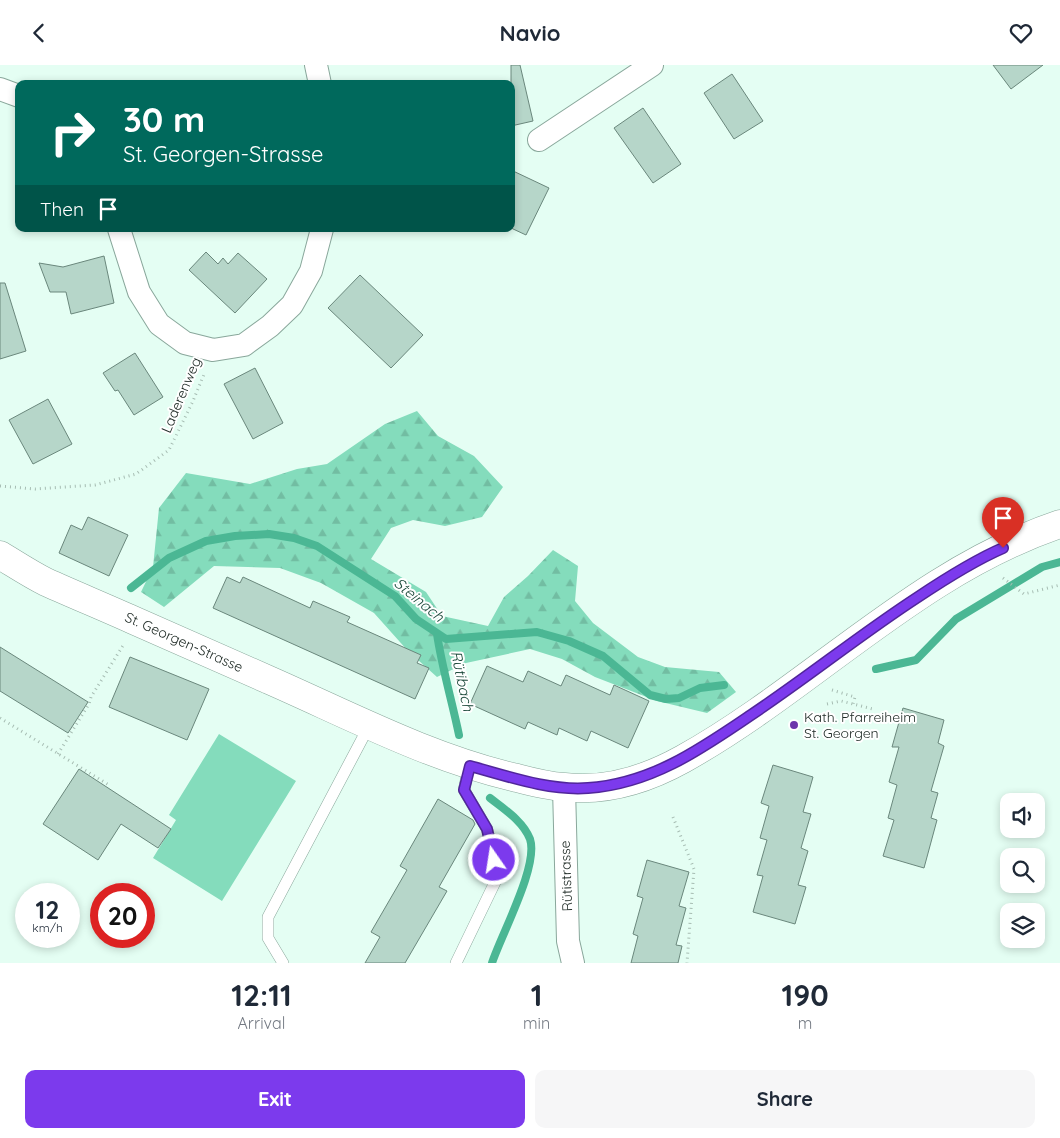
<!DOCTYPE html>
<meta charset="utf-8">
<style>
:root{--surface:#fff;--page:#f6f6f7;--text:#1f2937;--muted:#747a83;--accent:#7c3aed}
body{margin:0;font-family:Quicksand,sans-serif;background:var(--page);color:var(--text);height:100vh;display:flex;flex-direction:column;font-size:19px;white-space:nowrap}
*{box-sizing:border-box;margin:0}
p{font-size:16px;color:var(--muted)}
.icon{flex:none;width:28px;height:28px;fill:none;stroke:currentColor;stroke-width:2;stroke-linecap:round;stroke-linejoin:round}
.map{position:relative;height:898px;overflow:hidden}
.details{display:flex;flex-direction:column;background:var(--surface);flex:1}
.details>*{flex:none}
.top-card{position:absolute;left:15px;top:15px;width:500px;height:152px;border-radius:10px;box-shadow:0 2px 8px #0003;background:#00695c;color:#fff;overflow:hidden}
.tools{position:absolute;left:1000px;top:728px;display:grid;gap:10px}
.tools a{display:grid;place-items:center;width:45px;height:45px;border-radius:10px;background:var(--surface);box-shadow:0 2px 8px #0003;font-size:25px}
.speed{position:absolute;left:15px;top:818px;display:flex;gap:10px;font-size:25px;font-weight:700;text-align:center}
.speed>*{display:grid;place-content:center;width:65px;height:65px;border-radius:50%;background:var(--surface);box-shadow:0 2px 8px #0003;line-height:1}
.speed small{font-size:12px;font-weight:400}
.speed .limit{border:8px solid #d22;background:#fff;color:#111}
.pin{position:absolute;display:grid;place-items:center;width:42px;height:42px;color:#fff;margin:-51px -21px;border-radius:50% 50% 50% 0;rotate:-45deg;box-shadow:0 0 5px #0007}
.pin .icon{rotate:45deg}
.me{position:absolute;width:55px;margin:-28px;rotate:347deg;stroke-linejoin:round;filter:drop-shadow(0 0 4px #0008)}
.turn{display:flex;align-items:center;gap:18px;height:105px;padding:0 25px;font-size:22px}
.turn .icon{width:65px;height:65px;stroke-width:2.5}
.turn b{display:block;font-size:35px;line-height:42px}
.then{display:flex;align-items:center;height:48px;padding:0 25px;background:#0003;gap:10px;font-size:19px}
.eta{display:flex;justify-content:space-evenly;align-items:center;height:85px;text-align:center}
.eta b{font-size:30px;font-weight:800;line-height:35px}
.action{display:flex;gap:10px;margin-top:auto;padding:10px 25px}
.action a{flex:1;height:58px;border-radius:10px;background:var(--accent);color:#fff;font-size:20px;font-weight:800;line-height:58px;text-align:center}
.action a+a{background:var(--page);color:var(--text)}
header{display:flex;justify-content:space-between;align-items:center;height:65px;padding:0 25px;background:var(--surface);font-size:22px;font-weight:800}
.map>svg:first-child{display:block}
.green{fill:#84dcbc}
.forest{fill:url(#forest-firs)}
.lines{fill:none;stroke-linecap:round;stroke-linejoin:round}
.stream{stroke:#4bb794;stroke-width:8}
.building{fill:#b6d6c9;stroke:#6a877c}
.service-casing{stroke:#89a79b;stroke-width:12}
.minor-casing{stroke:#89a79b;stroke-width:24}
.tertiary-casing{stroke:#89a79b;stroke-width:29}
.path{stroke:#a6bcb2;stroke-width:3;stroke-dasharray:1 4;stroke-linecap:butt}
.service{stroke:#fff;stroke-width:11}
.minor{stroke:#fff;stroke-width:22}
.tertiary{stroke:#fff;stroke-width:28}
.route-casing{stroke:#51269a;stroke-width:12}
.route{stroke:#7c3aed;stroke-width:9}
.poi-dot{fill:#6d34ab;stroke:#fff;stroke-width:2}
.labels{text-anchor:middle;stroke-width:4;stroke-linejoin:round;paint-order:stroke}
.street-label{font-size:14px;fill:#202c27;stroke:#fff}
.poi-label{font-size:14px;fill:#202c27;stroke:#fff;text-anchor:start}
.water-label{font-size:15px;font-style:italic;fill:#1b493a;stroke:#fff}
</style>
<header><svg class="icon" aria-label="back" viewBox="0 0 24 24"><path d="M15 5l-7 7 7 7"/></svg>Navio<svg class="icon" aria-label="heart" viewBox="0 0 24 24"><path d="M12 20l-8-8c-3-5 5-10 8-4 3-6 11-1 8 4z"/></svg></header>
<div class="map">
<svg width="1060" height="898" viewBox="0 0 1060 898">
<defs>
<pattern id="forest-firs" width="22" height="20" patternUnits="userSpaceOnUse" patternTransform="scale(1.25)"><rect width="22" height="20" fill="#84dcbc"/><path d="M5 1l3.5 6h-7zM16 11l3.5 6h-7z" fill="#72bda2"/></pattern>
</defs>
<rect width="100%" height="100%" fill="#e4fef3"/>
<!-- green -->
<path class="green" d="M219,669l77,47 -74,120 -69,-43 23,-38 -7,-5z"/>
<!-- forest -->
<path class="forest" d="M417,346l21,25 36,20 29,31 -21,30 -37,9 -32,-6 -22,8 -20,31 55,33 16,24 46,10 16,-29 24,-21 25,-26 25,16 -3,35 18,22 45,34 27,10 54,5 17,20 -29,21 -50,-12 -62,-24 -33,-18 -32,-10 -64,14 -29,14 -29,-26 -34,-38 -53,-30 -41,-15 -66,-2 -50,41 -23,-15 12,-25 6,-59 27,-35 64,11 47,-15 30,-5 58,-40z"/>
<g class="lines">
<!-- stream -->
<path class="stream" d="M131,523l38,-30 37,-17 29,-5 34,-2 25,4 23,8 78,50 21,23 30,20 91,-7 32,9 34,15 47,39 16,4 13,-1 21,-10 24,-3
M437,569c5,34 15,67 22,101
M876,604l40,-9 40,-41 86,-52 18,-5
M490,733c14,11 33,23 40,41 9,27 -29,96 -38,124"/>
</g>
<!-- building -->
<path class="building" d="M511,0h9l13,56 -22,5z
M993,0h50l-32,24z
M732,9l31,47 -29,18 -30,-46z
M643,43l38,56 -28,19 -39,-55z
M511,105l38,18 -23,47 -15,-7z
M206,187l12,12 5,-6 5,6 10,-11 29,26 -32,34 -46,-43z
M104,191l10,47 -43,11 -5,-22h-16l-11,-29 24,4z
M360,210l63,60 -32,33 -63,-60z
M0,218h5l21,68 -26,8z
M135,288l28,44 -29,18 -16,-25 -3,1 -12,-18z
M255,303l28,55 -30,16 -29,-55z
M48,334l24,45 -39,20 -24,-44z
M88,452l40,18 -19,41 -50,-23 12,-28 11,5z
M227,512l13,6 3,-6 67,31 3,-7 37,16 -3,5 74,33 -4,8 12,5 -14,31 -202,-91z
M0,582l88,55 -20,31 -68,-42z
M130,592l79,32 -22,51 -78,-33z
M487,601l36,16 5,-11 33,15 5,-11 44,20 4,-10 35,16 -21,47 -37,-17 -4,10 -28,-13 -2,7 -29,-13 -3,7 -55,-25z
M903,643l41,12 -6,23 6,3 -13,45 7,2 -7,25 6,2 -13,48 -41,-12 11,-36 -6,-2 9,-33 -8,-3 10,-35h-7z
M773,700l40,12 -10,35 8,2 -10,34 7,3 -10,34 8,2 -11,37 -42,-12 10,-36 -6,-1 10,-35 -7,-2 9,-32 -8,-3z
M79,704l92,60 -13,19 -37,-24 -23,36 -55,-36z
M438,734l35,21 2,4 -36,63 8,4 -42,72h-40l15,-26 -9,-5 36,-62 -7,-4z
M647,795l42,12 -10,34 7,2 -10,37 6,1 -4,17h-47l7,-27 -5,-2 10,-36 -6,-2z"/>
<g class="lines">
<!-- service casing -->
<g class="service-casing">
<path id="service" d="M283,898l-15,-25v-21l101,-191
M456,898l42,-87 -11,-47 -23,-39 5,-24"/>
</g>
<!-- minor casing -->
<g class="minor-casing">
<path id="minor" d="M316,0l4,19
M0,24l19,7
M539,75l113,-75
M119,164l20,63 20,32 26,19 28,7 31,-5 26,-19 22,-21 19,-34 11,-42
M564,723l4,153 5,22"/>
</g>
<!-- tertiary casing -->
<g class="tertiary-casing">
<path id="tertiary" d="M0,490c15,9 30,19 46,27 29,13 58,25 87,38 46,20 91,40 136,60 82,36 161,78 248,98 15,4 31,8 47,9 41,5 83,-8 119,-28 129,-72 234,-187 377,-235"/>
</g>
<!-- path -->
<path class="path" d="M0,421l35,3 60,-4 41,-11 33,-24 24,-49 12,-29
M1003,513l21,16 36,-9
M832,625l23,7 -2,7
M827,639l14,-3 32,8
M0,653l109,67
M58,689l31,-50 2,-7 33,-53
M673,752l21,52 -7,94"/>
<!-- service -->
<use href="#service" class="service"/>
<!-- minor -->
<use href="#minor" class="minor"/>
<!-- tertiary -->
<use href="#tertiary" class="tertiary"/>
</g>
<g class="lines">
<!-- route casing -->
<g class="route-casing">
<path id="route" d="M494,795l-7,-31 -23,-39 6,-24c37,10 79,25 118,22 63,-4 113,-39 163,-73 57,-38 110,-81 167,-118 27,-18 55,-36 85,-49"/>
</g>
<!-- route -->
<use href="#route" class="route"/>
</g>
<!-- markers -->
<circle class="poi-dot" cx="794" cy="660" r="5"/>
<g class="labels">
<!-- street labels -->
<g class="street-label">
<text transform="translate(181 330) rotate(-67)" y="5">Laderenweg</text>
<text transform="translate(184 577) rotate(24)" y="5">St. Georgen-Strasse</text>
<text transform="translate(566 811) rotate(-92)" y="5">Rütistrasse</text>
</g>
<!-- poi labels -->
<g class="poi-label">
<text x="804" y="657">Kath. Pfarreiheim<tspan x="804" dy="16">St. Georgen</tspan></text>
</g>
<!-- water labels -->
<g class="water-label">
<text transform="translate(419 535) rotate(40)" y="5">Steinach</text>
<text transform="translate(462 616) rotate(78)" y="5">Rütibach</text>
</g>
</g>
</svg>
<div class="tools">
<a><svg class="icon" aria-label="sound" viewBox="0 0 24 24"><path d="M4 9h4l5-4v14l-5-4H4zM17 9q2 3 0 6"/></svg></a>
<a><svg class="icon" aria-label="search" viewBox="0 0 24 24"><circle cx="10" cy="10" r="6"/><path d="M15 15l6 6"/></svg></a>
<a><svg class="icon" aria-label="layers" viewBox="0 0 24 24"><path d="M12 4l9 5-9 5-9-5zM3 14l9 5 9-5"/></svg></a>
</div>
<div class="speed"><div>12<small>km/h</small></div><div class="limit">20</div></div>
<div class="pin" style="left:1003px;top:483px;background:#d93025"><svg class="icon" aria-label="arrive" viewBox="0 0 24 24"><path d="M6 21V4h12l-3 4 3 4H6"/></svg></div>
<svg class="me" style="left:494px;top:795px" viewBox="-20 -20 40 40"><circle r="17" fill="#7c3aed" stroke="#fff" stroke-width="3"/><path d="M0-11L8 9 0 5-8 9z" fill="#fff"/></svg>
<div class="top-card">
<div class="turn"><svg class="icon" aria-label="right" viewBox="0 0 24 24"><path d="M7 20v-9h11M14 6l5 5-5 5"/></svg><div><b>30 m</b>St. Georgen-Strasse</div></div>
<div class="then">Then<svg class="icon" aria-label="arrive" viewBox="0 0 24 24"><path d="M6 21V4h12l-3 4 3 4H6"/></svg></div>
</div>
</div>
<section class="details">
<div class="eta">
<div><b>12:11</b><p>Arrival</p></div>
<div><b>1</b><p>min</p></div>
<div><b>190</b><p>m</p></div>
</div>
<div class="action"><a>Exit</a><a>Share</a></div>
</section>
